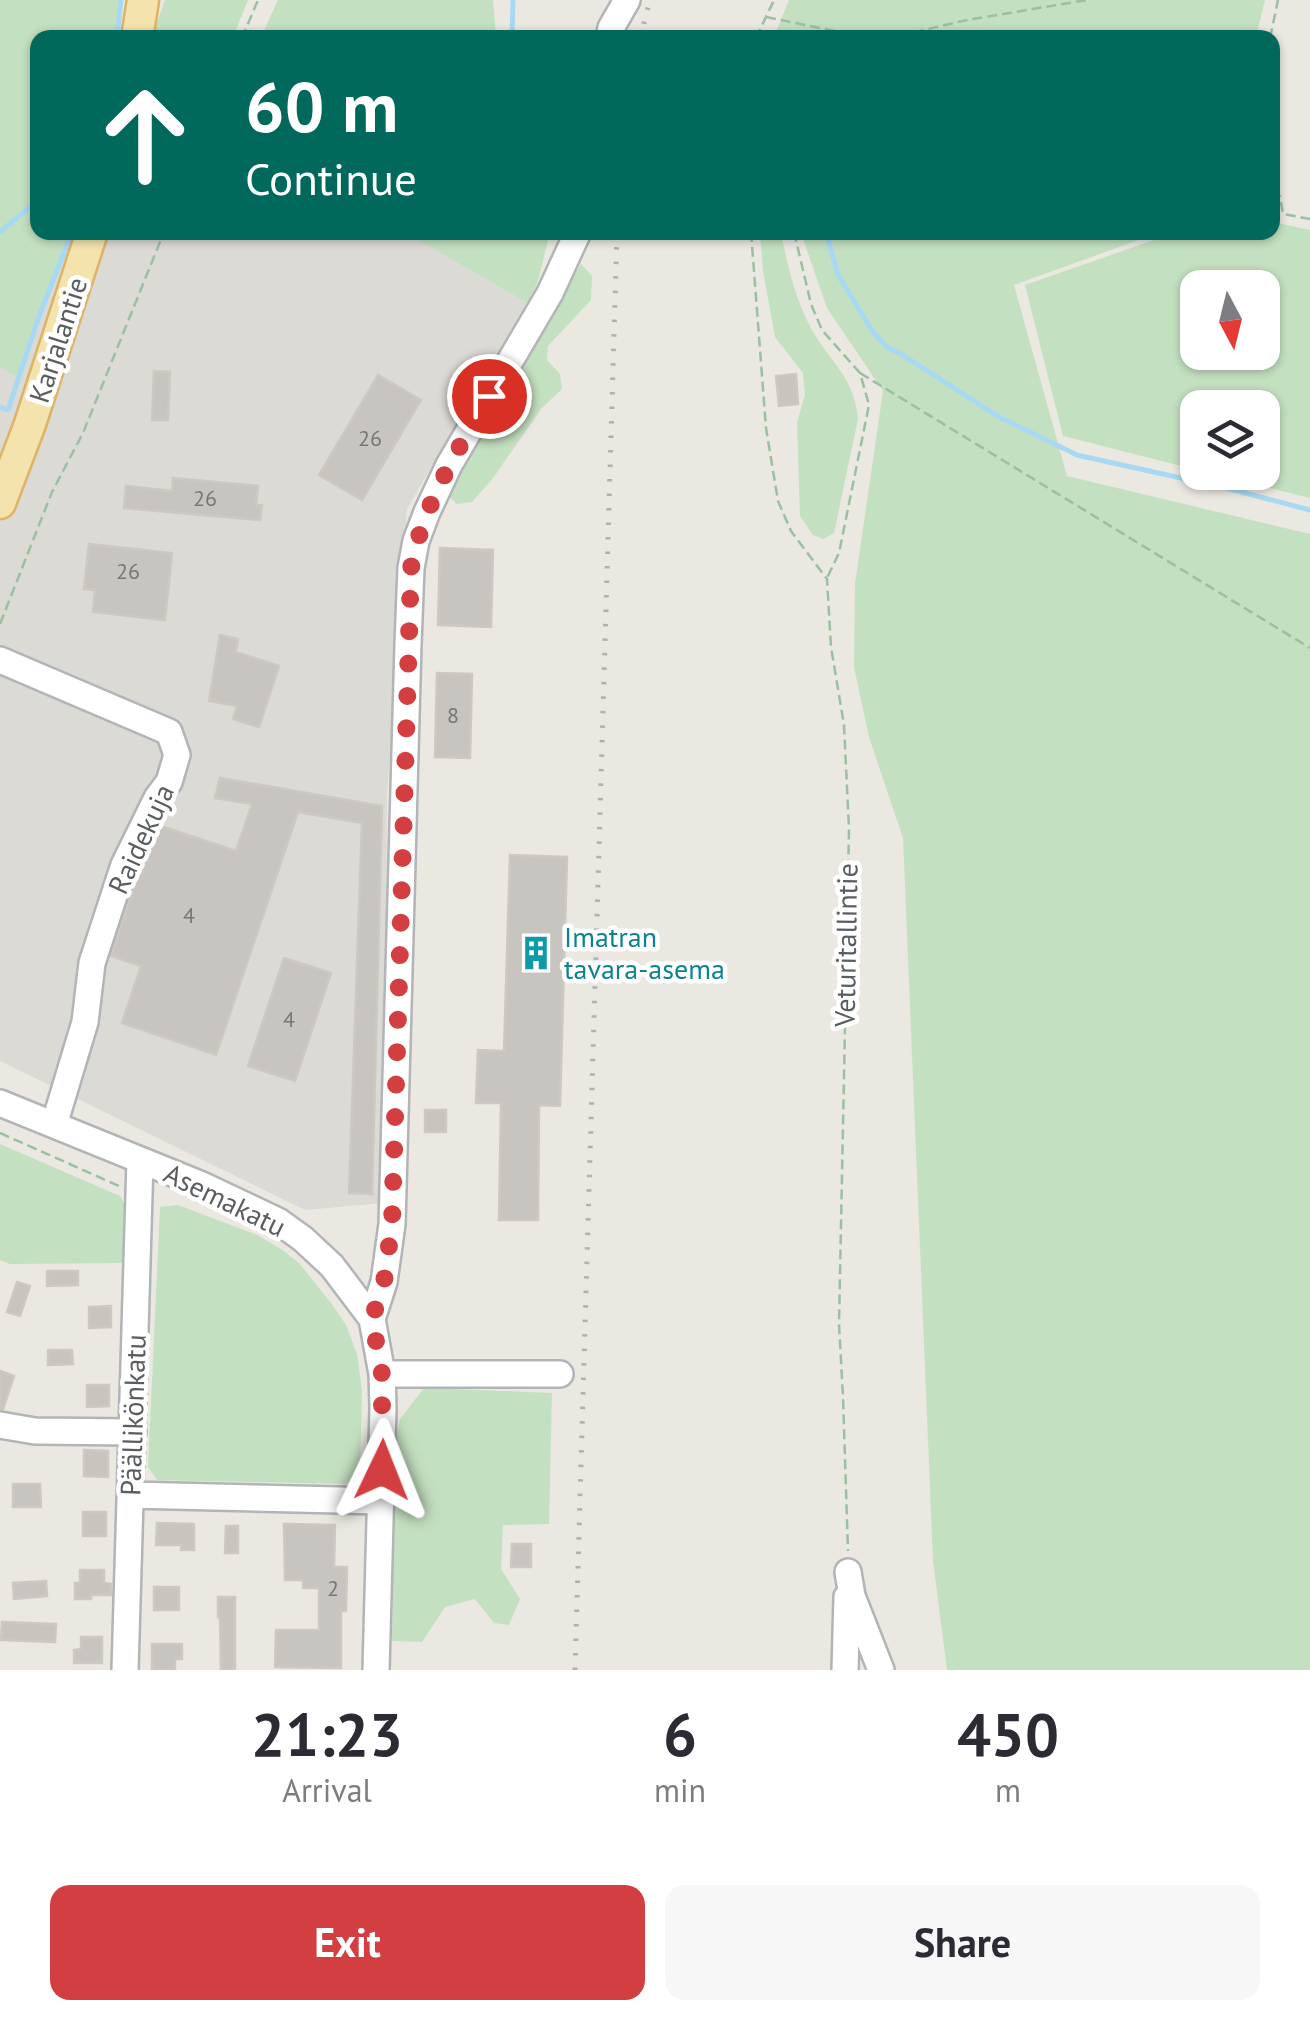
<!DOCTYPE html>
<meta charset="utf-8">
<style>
:root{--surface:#fff;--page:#f7f7f7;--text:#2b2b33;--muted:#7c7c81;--accent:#d33f40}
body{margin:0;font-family:"PT Sans",sans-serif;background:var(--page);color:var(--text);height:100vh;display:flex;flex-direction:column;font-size:38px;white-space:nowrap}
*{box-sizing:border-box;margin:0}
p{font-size:32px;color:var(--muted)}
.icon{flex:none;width:55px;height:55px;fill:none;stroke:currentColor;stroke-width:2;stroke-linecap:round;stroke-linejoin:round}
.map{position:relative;height:1670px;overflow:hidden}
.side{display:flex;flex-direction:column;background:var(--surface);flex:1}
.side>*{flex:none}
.hud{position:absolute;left:30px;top:30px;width:1250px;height:210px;border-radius:20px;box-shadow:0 2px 8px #0004;background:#00695c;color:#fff;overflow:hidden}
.needle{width:65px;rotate:173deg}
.fabs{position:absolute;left:1180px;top:270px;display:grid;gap:20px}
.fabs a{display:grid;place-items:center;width:100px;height:100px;border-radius:20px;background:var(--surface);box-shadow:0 2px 8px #0004;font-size:50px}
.pin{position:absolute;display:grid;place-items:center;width:85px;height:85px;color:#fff;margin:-42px;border:5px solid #fff;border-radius:50%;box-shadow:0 2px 10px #0007}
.me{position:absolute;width:110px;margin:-55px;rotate:2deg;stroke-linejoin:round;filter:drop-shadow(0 0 8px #0008)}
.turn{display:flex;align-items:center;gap:35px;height:210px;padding:0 50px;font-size:45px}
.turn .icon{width:130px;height:130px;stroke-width:2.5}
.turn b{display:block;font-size:70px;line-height:85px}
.eta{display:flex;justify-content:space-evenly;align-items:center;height:170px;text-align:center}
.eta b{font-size:60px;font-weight:700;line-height:70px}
.primary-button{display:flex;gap:20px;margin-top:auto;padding:20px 50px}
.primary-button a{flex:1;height:115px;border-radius:20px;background:var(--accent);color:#fff;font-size:40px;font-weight:700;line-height:115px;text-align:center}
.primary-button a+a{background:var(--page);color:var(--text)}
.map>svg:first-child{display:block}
.industrial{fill:#dcdad5}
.green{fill:#c3e0c0;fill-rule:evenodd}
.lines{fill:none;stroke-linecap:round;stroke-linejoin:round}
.stream{stroke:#a8d9f4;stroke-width:5}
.building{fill:#c8c5c0;stroke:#cec9c0;stroke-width:2.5}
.minor-casing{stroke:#b2b4b7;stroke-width:30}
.major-casing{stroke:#dfb366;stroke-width:35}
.path{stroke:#9ac0a1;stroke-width:2.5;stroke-dasharray:10 5;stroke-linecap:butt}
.minor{stroke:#fff;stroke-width:25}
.major{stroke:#f4e3ac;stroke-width:30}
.rail{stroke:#afb0b0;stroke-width:5;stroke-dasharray:2.5 12;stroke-linecap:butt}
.route{stroke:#d33f40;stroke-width:18;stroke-dasharray:0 32.4}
.labels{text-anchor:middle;stroke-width:9;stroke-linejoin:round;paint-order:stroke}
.number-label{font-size:22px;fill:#767778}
.street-label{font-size:28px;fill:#5a5d60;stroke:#fff}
.culture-label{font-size:28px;fill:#0d838f;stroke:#fff;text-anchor:start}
</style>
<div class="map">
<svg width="1310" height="1670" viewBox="0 0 1310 1670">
<rect width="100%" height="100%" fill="#ebe8e1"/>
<!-- industrial -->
<path class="industrial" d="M0,222l38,10 368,1 121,70 -120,206 -20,285 -3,409 -79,7 -305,-149z"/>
<!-- green -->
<path class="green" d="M0,0h121l-4,37 -79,1v194l34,1 -54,145 -18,-12z
M165,0h83l-15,37h-81z
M278,0h215l3,37h-235z
M789,0h476l-9,37h-482z
M1273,222l37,8v268l-101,-25 53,-1v-64h-64l-1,62 -134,-34 -38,-151 149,-52 98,-1zM1198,288h64v64h-64z
M406,233h144l-13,51 -10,19z
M760,233h21c7,34 14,66 31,97 18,32 43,48 46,89l-24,114 -11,6 -10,-4 -13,-19 -3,-94 8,-27 -2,-22 -28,-36 -12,-66z
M801,233h357l-144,52 53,191 243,58v1136h-363l-14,-109 -30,-723 -34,-101 -15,-70 1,-83 28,-193 -56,-83z
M581,264l11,12 -1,24 -43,46 -1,14 13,14 2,15 -21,20 -48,69 -21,24 -15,2 -10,-9 5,-15z
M0,1144l120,52 6,11 -1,56 -115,1 -10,-4z
M178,1205l79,30 24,14 18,14 32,40 15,22 11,29 5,36 -2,83 -14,11 -189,-4 -9,-13 12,-260z
M424,1388l128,5 -3,131 -46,1 -2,44 19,30 -11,26 -15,-2 -19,-24 -30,8 -23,35 -30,-1 3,-189 5,-33z"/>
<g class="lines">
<!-- stream -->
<path class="stream" d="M513,0l-1,35 5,3
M117,38l4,-38
M0,232l38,-32
M385,232l4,3 3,-3
M826,232l12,43 35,57 14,15 14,7 98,63 78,38 149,33 84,22
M0,407l8,3 30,-91 34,-87"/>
</g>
<!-- building -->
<path class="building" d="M154,371l16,1 -2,48h-16z
M796,374l2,30 -19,2 -3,-30z
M378,375l43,25 -59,100 -43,-25z
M173,478l85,8 -2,19h6l-2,15 -136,-12 2,-22 46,5z
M89,544l83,9 -7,67 -72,-8 2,-22 -11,-1z
M440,548l53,2 -2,77 -53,-2z
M220,635l18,4 -2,13 43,14 -20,61 -26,-8 4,-13 -28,-5z
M437,673l35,1 -2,84 -35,-1z
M220,778l162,28 -10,388 -23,-1 13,-370 -64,-11 -82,243 -94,-32 19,-57 -30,-10 28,-85 22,-45 75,25 16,-47 -37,-6z
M510,855l57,2 -7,249 -21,-1 -1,115h-39l2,-117h-25l2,-53 26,1z
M284,958l47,15 -36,108 -47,-15z
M425,1110h21v22h-21z
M47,1271h31v14l-31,1z
M17,1282l13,4 -10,30 -13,-4z
M111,1306v21l-22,1v-21z
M48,1350h24l1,14 -25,1z
M0,1371l14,5 -11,33h-3z
M87,1385h22v21l-22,1z
M84,1450l24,1v26l-24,-1z
M13,1484h27l1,23h-28z
M83,1512h23v24h-23z
M157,1523l37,1v26h-13l1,-5h-26z
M284,1524l51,1 -1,42h13l-1,44h-5v57l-66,-1 1,-37h43v-42h-16v-8h-18z
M226,1526h12v27h-13z
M512,1544h19v23h-20z
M80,1570h24v13l7,1v11h-20v4h-16v-16h5z
M46,1581l1,15 -33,3 -1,-16z
M154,1587h25v23h-25z
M218,1597h17v73h-14l-1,-53h-2z
M2,1622l54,2 -1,18 -54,-2z
M81,1637h21v26h-28v-13l7,-1z
M152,1644h30v15h-7v11h-23z"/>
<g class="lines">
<!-- minor casing -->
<g class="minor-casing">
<path id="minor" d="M609,38l2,-10 16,-28
M0,660l169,72 8,23 -8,27 -12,16 -33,67 -32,98 -7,59 -31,103
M0,1103l202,82 76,36 25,18 29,27 40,53 10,55 1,34 -7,262
M372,1319l12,-37 8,-58 16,-580 3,-76 5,-27 11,-29 22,-47 101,-172 28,-61
M382,1374h178
M0,1425l35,6 98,1
M131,1495l250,6
M848,1572l4,24 29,74
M125,1670l15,-510
M845,1670l2,-73"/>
</g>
<!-- major casing -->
<g class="major-casing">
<path id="major" d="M137,38l6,-38
M0,503l30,-79 62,-192"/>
</g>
<!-- path -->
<path class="path" d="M766,17l89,18h47l65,-15 120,-20
M242,38l16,-38
M756,38l18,-38
M1270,38l8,-38
M1272,192l8,4 3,18 27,5
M751,232l15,196 12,73 13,30 36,48 4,68 13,78 5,104 -10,495 4,73 5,154
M794,232l17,72 11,26 38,43 9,32 -30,148 -12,25
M860,373l450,275
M0,624l52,-132 31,-59 81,-201
M0,1133l119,53"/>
<!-- minor -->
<use href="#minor" class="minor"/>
<!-- major -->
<use href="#major" class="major"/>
<!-- rail -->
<path class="rail" d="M640,38l10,-38
M575,1670l42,-1438"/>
</g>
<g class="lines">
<!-- route -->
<path class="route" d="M382,1470v-96l-10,-55 12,-37 8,-58 19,-656c12,-63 46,-117 78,-172"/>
</g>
<!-- icons -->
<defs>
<g id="building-bare" transform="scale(2.7)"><path d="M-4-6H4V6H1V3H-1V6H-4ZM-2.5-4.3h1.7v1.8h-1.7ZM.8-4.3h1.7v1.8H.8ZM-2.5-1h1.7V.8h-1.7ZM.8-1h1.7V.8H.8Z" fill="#0f9aa8" stroke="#fff" stroke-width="2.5" paint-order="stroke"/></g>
</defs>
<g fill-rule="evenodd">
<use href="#building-bare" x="536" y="953"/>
</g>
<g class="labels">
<!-- number labels -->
<g class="number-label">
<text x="370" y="446">26</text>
<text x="205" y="506">26</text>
<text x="128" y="579">26</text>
<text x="453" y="723">8</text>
<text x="189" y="923">4</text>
<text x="289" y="1027">4</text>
<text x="333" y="1596">2</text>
</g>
<!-- street labels -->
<g class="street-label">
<text transform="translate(58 340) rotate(-72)" y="10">Karjalantie</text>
<text transform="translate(141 839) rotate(-65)" y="10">Raidekuja</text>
<text transform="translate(846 945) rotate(-89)" y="10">Veturitallintie</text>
<text transform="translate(225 1200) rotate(26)" y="10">Asemakatu</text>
<text transform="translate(133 1415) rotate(-88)" y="10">Päällikönkatu</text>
</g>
<!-- culture labels -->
<g class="culture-label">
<text x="564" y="947">Imatran<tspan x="564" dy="32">tavara-asema</tspan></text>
</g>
</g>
</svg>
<div class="fabs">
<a><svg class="needle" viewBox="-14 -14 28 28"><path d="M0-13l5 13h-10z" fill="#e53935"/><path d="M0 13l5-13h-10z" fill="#7c7c81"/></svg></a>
<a><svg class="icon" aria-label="layers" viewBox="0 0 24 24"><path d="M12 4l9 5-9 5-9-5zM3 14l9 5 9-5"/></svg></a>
</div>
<div class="pin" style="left:489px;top:396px;background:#d93025"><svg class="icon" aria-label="arrive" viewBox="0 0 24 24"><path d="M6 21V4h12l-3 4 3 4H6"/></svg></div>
<svg class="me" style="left:382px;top:1470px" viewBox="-20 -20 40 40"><path d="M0-17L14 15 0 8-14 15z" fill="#d33f40" stroke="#fff" stroke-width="4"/></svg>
<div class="hud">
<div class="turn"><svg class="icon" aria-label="ahead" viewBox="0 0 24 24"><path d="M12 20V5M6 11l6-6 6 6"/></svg><div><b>60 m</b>Continue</div></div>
</div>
</div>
<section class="side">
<div class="eta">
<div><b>21:23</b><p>Arrival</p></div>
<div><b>6</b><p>min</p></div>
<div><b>450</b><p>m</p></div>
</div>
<div class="primary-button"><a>Exit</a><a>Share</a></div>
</section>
